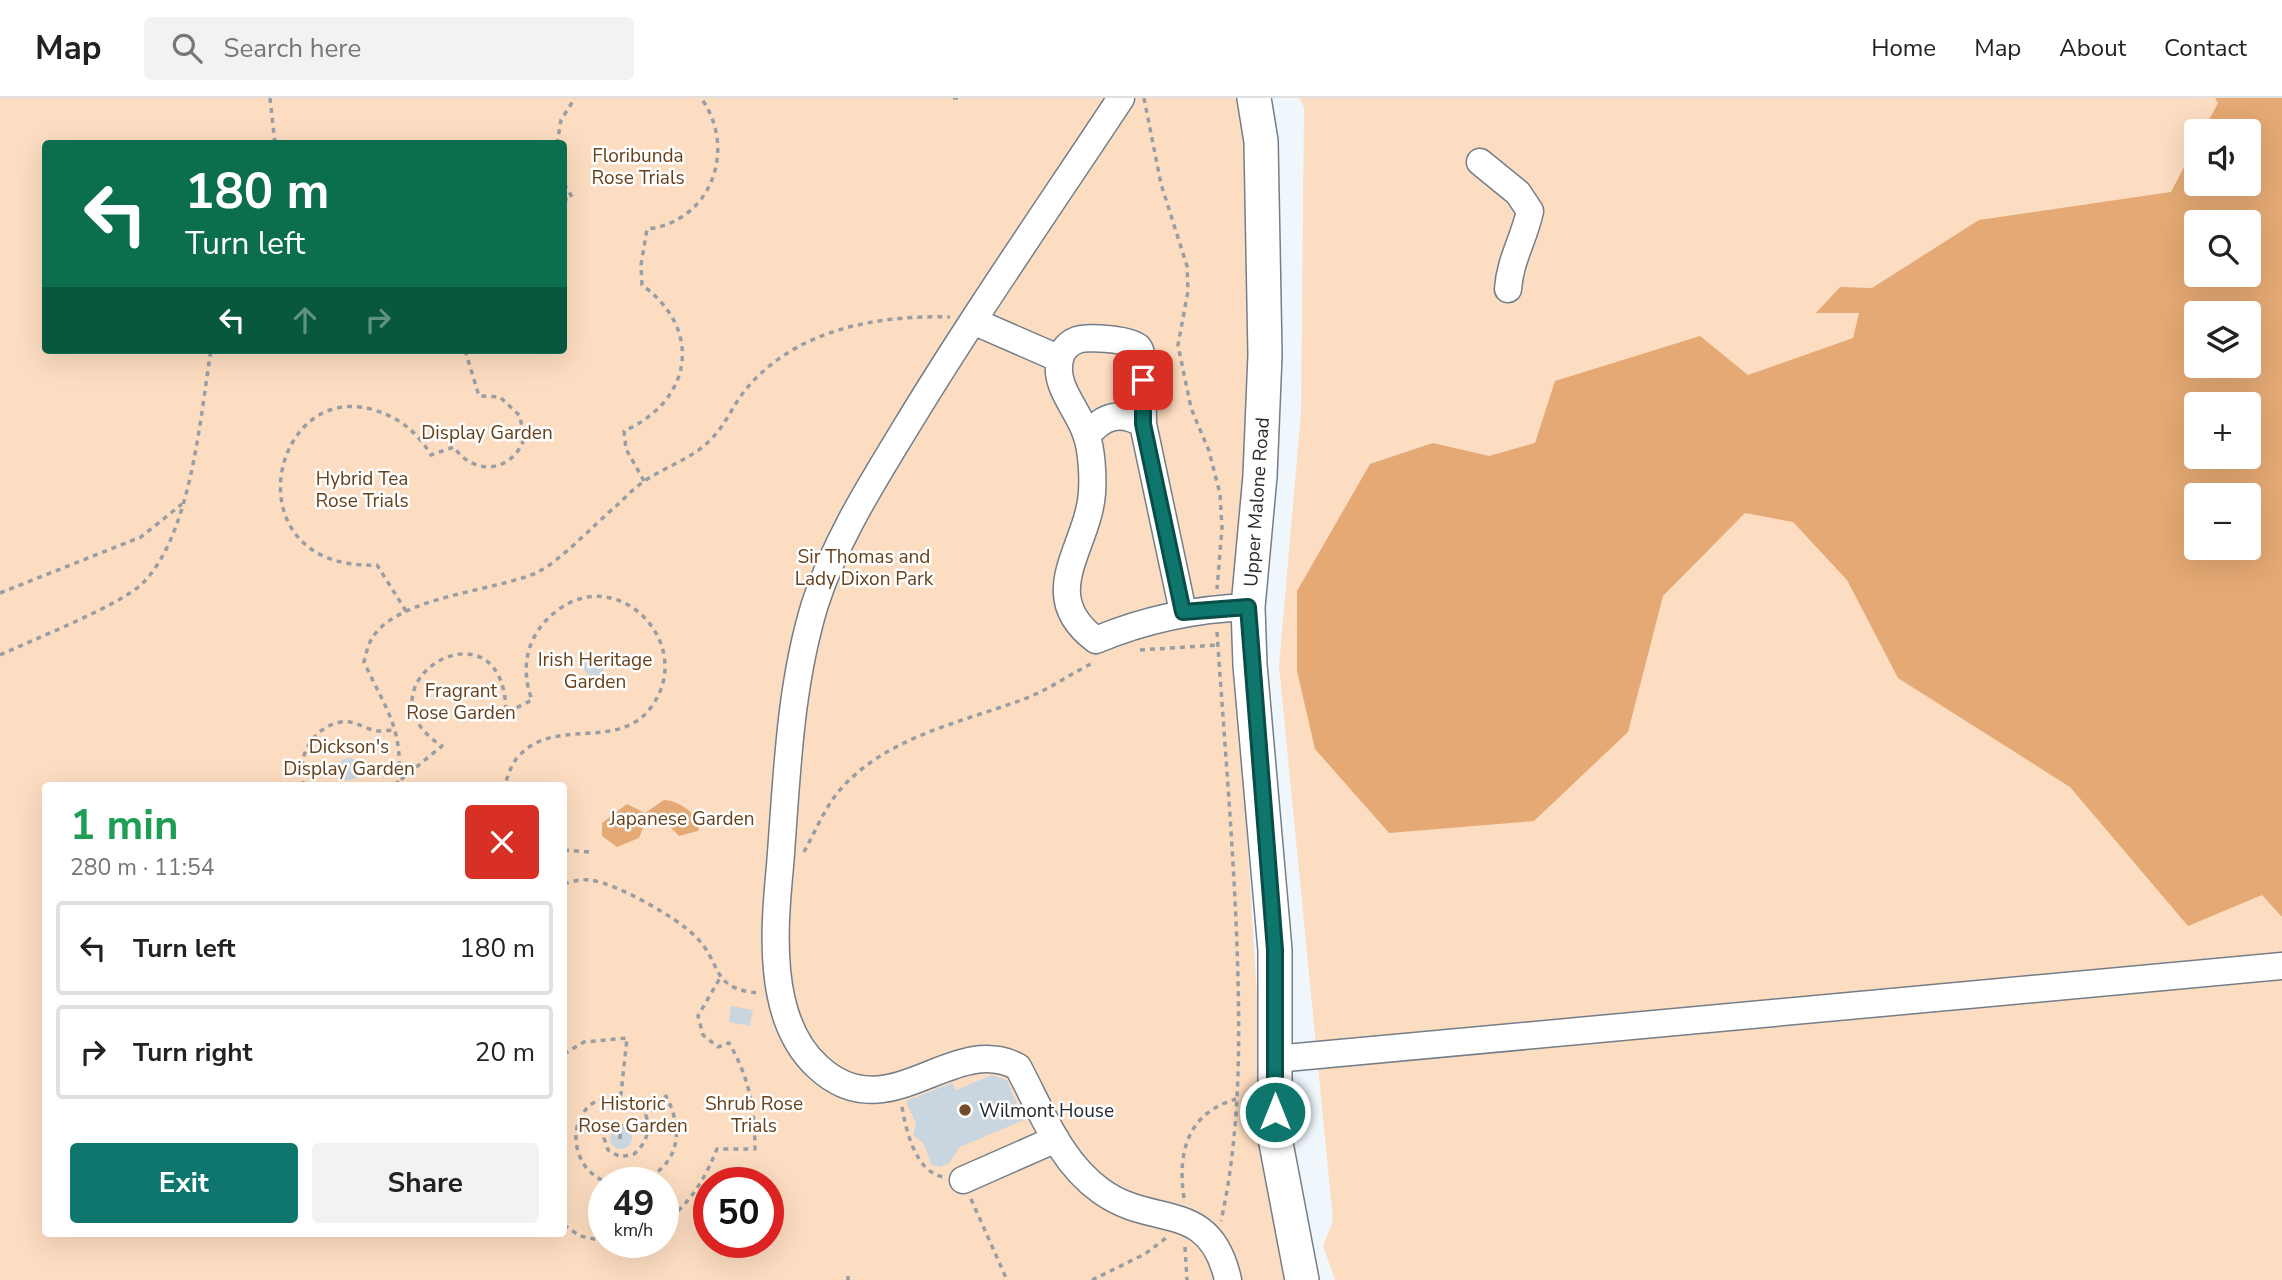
<!DOCTYPE html>
<meta charset="utf-8">
<style>
:root{--surface:#fff;--page:#f2f2f2;--text:#222;--muted:#767676;--line:#e0e0e0;--accent:#0f766e}
body{margin:0;font-family:"Nunito Sans",sans-serif;background:var(--page);color:var(--text);height:100vh;display:flex;flex-direction:column;font-size:26px;white-space:nowrap}
*{box-sizing:border-box;margin:0}
p{font-size:23px;color:var(--muted)}
.icon{flex:none;width:38px;height:38px;fill:none;stroke:currentColor;stroke-width:2;stroke-linecap:round;stroke-linejoin:round}
.map{position:relative;flex:1;overflow:hidden}
.details{position:absolute;left:42px;top:684px;width:525px;height:455px;display:flex;flex-direction:column;background:var(--surface);border-radius:7px;box-shadow:0 7px 28px #0002}
.details>*{flex:none}
.banner{position:absolute;left:42px;top:42px;width:525px;height:214px;border-radius:7px;box-shadow:0 7px 28px #0002;background:#0b6e4f;color:#fff;overflow:hidden}
.tools{position:absolute;left:2184px;top:21px;display:grid;gap:14px}
.tools a{display:grid;place-items:center;width:77px;height:77px;border-radius:7px;background:var(--surface);box-shadow:0 7px 28px #0002;font-size:35px}
.speed{position:absolute;left:588px;top:1069px;display:flex;gap:14px;font-size:35px;font-weight:700;text-align:center}
.speed>*{display:grid;place-content:center;width:91px;height:91px;border-radius:50%;background:var(--surface);box-shadow:0 7px 28px #0002;line-height:1}
.speed small{font-size:18px;font-weight:400}
.speed .limit{border:10px solid #d22;background:#fff;color:#111}
.pin{position:absolute;display:grid;place-items:center;width:60px;height:60px;color:#fff;margin:-30px;border-radius:14px;box-shadow:0 4px 10px #0006}
.me{position:absolute;width:77px;margin:-38px;rotate:0deg;stroke-linejoin:round;filter:drop-shadow(0 0 5px #0008)}
.turn{display:flex;align-items:center;gap:24px;height:147px;padding:0 28px;font-size:32px}
.turn .icon{width:91px;height:91px;stroke-width:2.5}
.turn b{display:block;font-size:49px;line-height:60px}
.lanes{display:flex;align-items:center;height:66px;padding:0 28px;background:#0003;justify-content:center;gap:35px;direction:ltr}
.lanes .off{opacity:.35}
.round{display:grid;place-items:center;flex:none;width:74px;height:74px;border-radius:7px;background:var(--page)}
.headline{display:flex;align-items:center;justify-content:space-between;height:119px;padding:0 28px}
h1{font-size:42px;font-weight:700;line-height:52px;color:#1e9e55}
.primary-button{display:flex;gap:14px;margin-top:auto;padding:14px 28px}
.primary-button a{flex:1;height:80px;border-radius:7px;background:var(--accent);color:#fff;font-size:28px;font-weight:700;line-height:80px;text-align:center}
.primary-button a+a{background:var(--page);color:var(--text)}
ul{padding:0;list-style:none}
li{display:flex;align-items:center;gap:21px;height:94px;margin:0 14px 10px;padding:0 14px;border:4px solid var(--line);border-radius:7px}
li div{flex:1}
li b{display:block;font-size:26px}
li em{font-style:normal}
header{display:flex;align-items:center;gap:42px;box-sizing:border-box;height:98px;padding:0 35px;background:var(--surface);border-bottom:2px solid var(--line)}
header strong{font-size:33px}
nav{display:flex;gap:38px;margin-inline-start:auto;font-size:24px}
.search{width:490px;height:63px;background:var(--page);display:flex;align-items:center;gap:18px;box-sizing:border-box;padding:0 24px;border-radius:7px;color:var(--muted);font-size:26px}
.map>svg:first-child{display:block}
.green{fill:#fdddc1;fill-rule:evenodd}
.water{fill:#e4a974;fill-rule:evenodd}
.building{fill:#c9d6e0}
.lines{fill:none;stroke-linecap:round;stroke-linejoin:round}
.minor-casing{stroke:#737e88;stroke-width:29}
.major-casing{stroke:#737e88;stroke-width:36}
.path{stroke:#989ea3;stroke-width:3.5;stroke-dasharray:5 5;stroke-linecap:butt}
.minor{stroke:#fff;stroke-width:26}
.major{stroke:#fff;stroke-width:33}
.route-casing{stroke:#0a4d48;stroke-width:18}
.route{stroke:#0f766e;stroke-width:12}
.poi-dot{fill:#734d29;stroke:#fff;stroke-width:2.5}
.labels{text-anchor:middle;stroke-width:5;stroke-linejoin:round;paint-order:stroke}
.park-label{font-size:19px;fill:#68411a;stroke:#fff}
.street-label{font-size:19px;fill:#262a2e;stroke:#fff}
.poi-label{font-size:19px;fill:#262a2e;stroke:#fff;text-anchor:start}
</style>
<header>
<strong>Map</strong>
<div class="search"><svg class="icon" aria-label="search" viewBox="0 0 24 24"><circle cx="10" cy="10" r="6"/><path d="M15 15l6 6"/></svg>Search here</div>
<nav><a>Home</a><a>Map</a><a>About</a><a>Contact</a></nav>
</header>
<div class="map">
<svg width="2282" height="1182" viewBox="0 0 2282 1182">
<rect width="100%" height="100%" fill="#eff7fd"/>
<!-- green -->
<path class="green" d="M0,0h1243l8,258 -18,255 28,450 30,219h-1291zM46,46h518v206h-518zM46,688h518v448h-518zM604,1085h59v59h-59zM709,1085h59v59h-59z
M1299,0h983v1182h-947l-12,-34 10,-26 -54,-554 22,-253 3,-305zM2196,33h53v53h-53zM2196,124h53v53h-53zM2196,215h53v53h-53zM2196,306h53v53h-53zM2196,397h53v53h-53z"/>
<!-- water -->
<path class="water" d="M2215,0h67v819l-20,-22 -74,31 -118,-139 -172,-109 -51,-98 -54,-58 -48,-9 -82,83 -35,136 -94,89 -145,12 -74,-84 -18,-78v-80l73,-127 63,-21 56,13 46,-13 20,-62 145,-45 48,39 105,-37 6,-25h-43l24,-26 32,1 107,-68 192,-28 25,-48v40h53v-53h-46l15,-28zM2196,124h53v53h-53zM2196,215h53v53h-53zM2196,306h53v53h-53zM2196,397h53v53h-53z
M664,702c16,1 28,12 37,23l-3,8 -19,5 -19,-19 -15,5 -6,16 -22,9 -15,-11v-13l25,-19 18,9z"/>
<!-- building -->
<path class="building" d="M583 567a11 11 0 1 1 22 0a11 11 0 1 1-22 0Z
M338 671a11 11 0 1 1 22 0a11 11 0 1 1-22 0Z
M731,908l22,4 -3,16 -21,-4z
M992,977l15,5 17,40 -64,27 -11,16 -9,4 -8,-2 -9,-22 -10,-8 3,-11 -10,-23 46,-18 4,7z
M610 1040a11 11 0 1 1 22 0a11 11 0 1 1-22 0Z"/>
<g class="lines">
<!-- minor casing -->
<g class="minor-casing">
<path id="minor" d="M1121,0c-72,109 -147,217 -215,329 -34,56 -71,114 -91,177 -26,85 -28,174 -35,262 -6,63 -14,154 38,201 71,66 134,-36 200,0 23,43 42,95 83,124 52,38 109,7 127,89
M1480,64l38,31 12,18c-6,28 -20,49 -22,78
M973,223l87,38
M1087,338c16,-21 34,-25 56,-12
M1183,514l-40,-188 -1,-66c-1,-3 -1,-7 -3,-10 -6,-9 -53,-12 -62,-8 -8,3 -15,10 -17,19 -7,28 19,51 26,75 6,16 7,42 6,59 -4,55 -57,102 4,147 50,-21 98,-31 152,-33
M1275,961l1007,-93
M963,1082l93,-41"/>
</g>
<!-- major casing -->
<g class="major-casing">
<path id="major" d="M1254,0l7,43 4,214 -5,121 -12,131 2,58 25,285v188l27,142"/>
</g>
<!-- path -->
<path class="path" d="M270,0l5,46
M953,0h6
M1144,0l17,86 26,82 1,25 -10,54 13,63 18,43 11,43 2,34 -5,61
M557,46l4,-24 14,-22
M564,86l8,13 -8,3
M644,383l-18,-32 -2,-18c68,-30 80,-101 18,-146l-1,-20 6,-36c64,-7 91,-80 54,-131
M0,495l141,-56 41,-33
M406,513l-29,-46c-148,6 -107,-187 -3,-155 26,8 43,22 57,45l23,-8c19,29 58,26 70,-8l-4,-23 -20,-19 -21,-1 -14,-46
M1217,534c7,104 16,208 20,313 3,91 4,186 -16,276
M1140,552l78,-5
M0,557c34,-16 119,-49 143,-72 49,-51 57,-166 68,-233
M304,688c-9,-27 8,-59 37,-64 12,-2 21,5 32,8 7,2 15,0 22,0
M393,688l49,-40c-94,-60 63,-155 64,-33l26,-13c-13,-35 -4,-68 26,-90 61,-46 138,34 94,96 -33,47 -98,9 -134,51 -7,7 -10,20 -14,29
M397,688c9,-54 -12,-78 -33,-124 2,-7 3,-14 6,-20 22,-46 125,-50 168,-70 22,-11 57,-48 77,-65 9,-8 18,-18 28,-25 24,-17 51,-23 71,-46 13,-14 20,-33 33,-48 50,-59 130,-73 203,-71
M564,752l26,2
M804,754c11,-20 20,-43 35,-61 46,-54 121,-68 185,-92 25,-9 47,-26 71,-37
M564,786c8,-3 17,-5 26,-4 26,3 86,37 105,56 28,27 14,53 64,57
M564,956l20,-12 43,-4 -6,56c-11,3 -24,5 -32,12 -25,24 -12,69 21,77
M902,1009c4,24 14,66 42,70
M620,1041l1,-16 -11,4 -6,11 4,12 12,7 14,-3c13,-12 16,-22 12,-39l20,-19c19,37 13,68 -26,87
M1184,1100c-7,-47 4,-85 52,-99
M971,1101l36,81
M663,1126c27,-21 41,-43 54,-75h38c0,-40 -6,-72 -26,-106l-11,4 -15,-12 -5,-19 22,-38
M564,1127l16,11 24,5
M614,1144h5
M1185,1149l2,33
M848,1178v4
M1092,1182l53,-26 21,-16"/>
<!-- minor -->
<use href="#minor" class="minor"/>
<!-- major -->
<use href="#major" class="major"/>
</g>
<g class="lines">
<!-- route casing -->
<g class="route-casing">
<path id="route" d="M1143,282v44l40,188 65,-5 27,343v162"/>
</g>
<!-- route -->
<use href="#route" class="route"/>
</g>
<!-- markers -->
<circle class="poi-dot" cx="965" cy="1012" r="7"/>
<g class="labels">
<!-- park labels -->
<g class="park-label">
<text x="638" y="64">Floribunda<tspan x="638" dy="22">Rose Trials</tspan></text>
<text x="487" y="341">Display Garden</text>
<text x="362" y="387">Hybrid Tea<tspan x="362" dy="22">Rose Trials</tspan></text>
<text x="864" y="465">Sir Thomas and<tspan x="864" dy="22">Lady Dixon Park</tspan></text>
<text x="595" y="568">Irish Heritage<tspan x="595" dy="22">Garden</tspan></text>
<text x="461" y="599">Fragrant<tspan x="461" dy="22">Rose Garden</tspan></text>
<text x="349" y="655">Dickson's<tspan x="349" dy="22">Display Garden</tspan></text>
<text x="682" y="727">Japanese Garden</text>
<text x="633" y="1012">Historic<tspan x="633" dy="22">Rose Garden</tspan></text>
<text x="754" y="1012">Shrub Rose<tspan x="754" dy="22">Trials</tspan></text>
</g>
<!-- street labels -->
<g class="street-label">
<text transform="translate(1256 404) rotate(-86)" y="7">Upper Malone Road</text>
</g>
<!-- poi labels -->
<g class="poi-label">
<text x="979" y="1019">Wilmont House</text>
</g>
</g>
</svg>
<div class="tools">
<a><svg class="icon" aria-label="sound" viewBox="0 0 24 24"><path d="M4 9h4l5-4v14l-5-4H4zM17 9q2 3 0 6"/></svg></a>
<a><svg class="icon" aria-label="search" viewBox="0 0 24 24"><circle cx="10" cy="10" r="6"/><path d="M15 15l6 6"/></svg></a>
<a><svg class="icon" aria-label="layers" viewBox="0 0 24 24"><path d="M12 4l9 5-9 5-9-5zM3 14l9 5 9-5"/></svg></a>
<a>+</a>
<a>−</a>
</div>
<div class="speed"><div>49<small>km/h</small></div><div class="limit">50</div></div>
<div class="pin" style="left:1143px;top:282px;background:#d93025"><svg class="icon" aria-label="arrive" viewBox="0 0 24 24"><path d="M6 21V4h12l-3 4 3 4H6"/></svg></div>
<svg class="me" style="left:1275px;top:1014px" viewBox="-20 -20 40 40"><circle r="17" fill="#0f766e" stroke="#fff" stroke-width="3"/><path d="M0-11L8 9 0 5-8 9z" fill="#fff"/></svg>
<div class="banner">
<div class="turn"><svg class="icon" aria-label="left" viewBox="0 0 24 24"><path d="M17 20v-9H6M10 6l-5 5 5 5"/></svg><div><b>180 m</b>Turn left</div></div>
<div class="lanes"><svg class="icon" aria-label="left" viewBox="0 0 24 24"><path d="M17 20v-9H6M10 6l-5 5 5 5"/></svg><svg class="icon off" aria-label="ahead" viewBox="0 0 24 24"><path d="M12 20V5M6 11l6-6 6 6"/></svg><svg class="icon off" aria-label="right" viewBox="0 0 24 24"><path d="M7 20v-9h11M14 6l5 5-5 5"/></svg></div>
</div>
<section class="details">
<div class="headline"><div><h1>1 min</h1><p>280 m · 11:54</p></div><a class="round" style="background:#d93025;color:#fff"><svg class="icon" aria-label="close" viewBox="0 0 24 24"><path d="M6 6l12 12M18 6L6 18"/></svg></a></div>
<ul>
<li><svg class="icon" aria-label="left" viewBox="0 0 24 24"><path d="M17 20v-9H6M10 6l-5 5 5 5"/></svg><div><b>Turn left</b></div><em>180 m</em></li>
<li><svg class="icon" aria-label="right" viewBox="0 0 24 24"><path d="M7 20v-9h11M14 6l5 5-5 5"/></svg><div><b>Turn right</b></div><em>20 m</em></li>
</ul>
<div class="primary-button"><a>Exit</a><a>Share</a></div>
</section>
</div>
